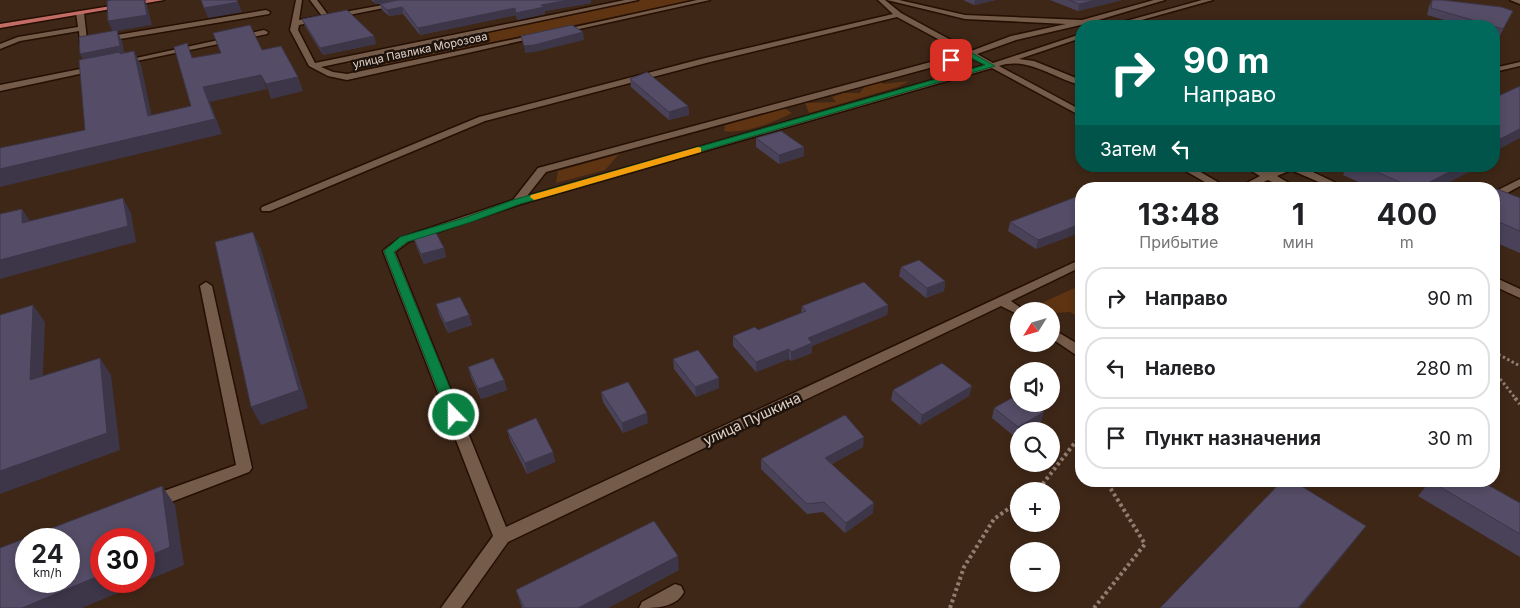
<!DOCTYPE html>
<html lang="ru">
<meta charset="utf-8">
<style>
:root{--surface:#fff;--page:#f6f6f6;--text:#202124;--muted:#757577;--line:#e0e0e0}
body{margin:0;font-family:Inter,sans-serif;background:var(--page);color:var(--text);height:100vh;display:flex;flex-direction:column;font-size:19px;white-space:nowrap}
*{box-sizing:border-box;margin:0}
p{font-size:16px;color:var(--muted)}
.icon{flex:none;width:28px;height:28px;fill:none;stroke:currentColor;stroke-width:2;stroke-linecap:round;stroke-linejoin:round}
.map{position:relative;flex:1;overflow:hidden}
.panel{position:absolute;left:1075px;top:182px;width:425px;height:305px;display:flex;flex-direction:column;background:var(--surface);border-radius:20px;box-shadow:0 2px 8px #0003}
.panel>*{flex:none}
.top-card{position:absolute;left:1075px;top:20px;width:425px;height:152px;border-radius:20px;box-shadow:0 2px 8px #0003;background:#00695c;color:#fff;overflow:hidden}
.needle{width:32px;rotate:233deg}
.tools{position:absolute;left:1010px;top:302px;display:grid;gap:10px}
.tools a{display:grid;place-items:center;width:50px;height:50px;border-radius:50%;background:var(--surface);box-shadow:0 2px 8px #0003;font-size:25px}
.speed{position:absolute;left:15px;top:528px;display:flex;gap:10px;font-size:25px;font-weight:700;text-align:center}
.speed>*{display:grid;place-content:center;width:65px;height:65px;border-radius:50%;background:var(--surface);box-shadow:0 2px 8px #0003;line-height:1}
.speed small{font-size:12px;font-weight:400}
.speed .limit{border:8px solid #d22;background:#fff;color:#111}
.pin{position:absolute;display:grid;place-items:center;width:42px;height:42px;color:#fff;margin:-21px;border-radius:10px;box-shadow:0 2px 8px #0006}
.me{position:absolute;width:55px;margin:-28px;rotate:338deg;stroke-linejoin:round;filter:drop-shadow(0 0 4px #0008)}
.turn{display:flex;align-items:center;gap:18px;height:105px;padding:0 25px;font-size:22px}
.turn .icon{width:65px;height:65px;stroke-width:2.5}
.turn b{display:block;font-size:35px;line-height:42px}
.then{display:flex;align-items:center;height:48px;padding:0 25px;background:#0003;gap:10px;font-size:19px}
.eta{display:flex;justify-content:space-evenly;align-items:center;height:85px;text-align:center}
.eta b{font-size:30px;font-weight:700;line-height:35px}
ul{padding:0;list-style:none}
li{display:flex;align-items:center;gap:15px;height:62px;margin:0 10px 8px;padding:0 15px;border:2px solid var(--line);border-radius:20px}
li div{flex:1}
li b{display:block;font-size:19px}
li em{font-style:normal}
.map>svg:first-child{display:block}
.green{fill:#5e3413}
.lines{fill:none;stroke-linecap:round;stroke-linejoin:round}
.minor-casing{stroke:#240f02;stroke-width:3}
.major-casing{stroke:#240f02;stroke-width:3}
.path-far1{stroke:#917e71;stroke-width:3;stroke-dasharray:2.5 2.5;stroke-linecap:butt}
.path{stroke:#917e71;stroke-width:4;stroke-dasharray:3 3;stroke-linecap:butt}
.minor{fill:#755b49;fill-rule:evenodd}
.major{fill:#c36c66;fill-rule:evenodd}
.wall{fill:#494259}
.shaded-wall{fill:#3c3648}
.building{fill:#554d67;stroke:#3c3648;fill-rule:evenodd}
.route{fill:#0b8043;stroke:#07532c}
.slow{fill:#f59e0b}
.labels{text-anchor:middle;stroke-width:5;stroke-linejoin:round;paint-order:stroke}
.far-street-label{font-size:11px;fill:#e0d1c7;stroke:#1d130c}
.street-label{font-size:14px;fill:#e0d1c7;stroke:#1d130c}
</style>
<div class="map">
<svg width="1520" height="608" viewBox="0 0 1520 608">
<rect width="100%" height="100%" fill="#3e2717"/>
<!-- green -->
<path class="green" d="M642,0h52l-288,60c-16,9 -43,9 -59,3l13,-5z
M881,81l2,3 26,-3 -11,6 -89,26 -4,-10 31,-1 -4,-5 11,-4h17l5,-7z
M784,108l8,5c-21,10 -45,21 -68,18l1,-6 15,-7z
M619,154l-14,16 -49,13 2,-12z
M1081,285v34l-11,-7 -19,1v-2h-6l-10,-5z"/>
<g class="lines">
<!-- minor casing -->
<g class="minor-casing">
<path id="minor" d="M296,0h6l-3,20 23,-4 -12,-16h7l11,15 82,-15h14l-125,25 -1,5 17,33 310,-63h13l-317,67 12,5 14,2 192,-40 4,2 -196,44 -19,-4 -19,-10 -19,-36z
M697,0h13l-149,33 -4,-2z
M878,0h7l16,13 70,38 40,-15 55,-12 -101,-5 -78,-19h12l66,15 117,5 72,-20h11l-80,24 -69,16 -39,14 16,9 88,-29v4l-62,21 15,2 47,19v5c-27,-6 -53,-29 -82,-19l82,44v6l-89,-48 -471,136 -113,38 -13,10 111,275 571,-266 4,-1v7l-70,34 14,10h-6v4l-18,-9 -493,236 -47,66h-20l52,-72 -110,-285 2,-2 15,-11 113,-38 25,-32 426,-115 -67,-36 -187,45 -225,59 -215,90h-8l-1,-2 1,-2 217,-90 226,-59 188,-44zM970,57l15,8 -458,131 19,-24z
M1202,0h11l-93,26h-12z
M1510,0h10v4z
M266,10l4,2 -1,2 -185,31 -4,-2 -1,-12 -59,10 -20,8v-5l18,-7 60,-10 -2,-14 4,-2 4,2 3,27z
M264,30l4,2 -1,2 -145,30 -4,-2z
M1520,62v4l-26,6v-4z
M95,66l4,2 -1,2 -98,21v-6z
M1177,166h13l40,23h-13z
M1243,166h13l13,6 13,-6h18l49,23h-14l-44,-19 -14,6 22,13h-14l-17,-9 -19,9h-14l25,-13z
M1520,179v7l-20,11 -6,1v-6z
M1494,277l26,12v9l-26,-12z
M206,282l6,4 40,182 -3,4 -96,37 -6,-2 -2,-5 2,-5 89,-32 -36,-179z
M1051,328l30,18v10l-5,-1 -25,-17z
M675,584l6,2 3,6c-8,16 -29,16 -45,16l3,-6z"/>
</g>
<!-- major casing -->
<g class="major-casing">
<path id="major" d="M148,0h16l-164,28v-4z"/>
</g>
<!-- path-far1 -->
<path class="path-far1" d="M1494,352l26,14
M1079,366l2,32
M1494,371l22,28"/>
<!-- path -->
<path class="path" d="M1515,398l5,6
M1033,491l8,-5 40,-51
M950,608l14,-41 30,-48 25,-18
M1094,608l51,-64 -39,-63"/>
<!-- minor -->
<use href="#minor" class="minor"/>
<!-- major -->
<use href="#major" class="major"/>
</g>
<!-- wall -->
<path class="wall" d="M371,0h220v3l-46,8v3l-28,6 -1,-5 -96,20 -17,-21 -14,2 -7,-6 -2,-6h-4z
M963,0h33l-22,5z
M1050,0h72l-44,11z
M1432,0l81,11 -14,26 -5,-2v-9h-29l-38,-11 2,-9z
M302,19l72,17 2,8 -53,11 -18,-29z
M630,79l58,27 1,9 -20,5 -38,-33z
M756,138l48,9v9l-25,8 -23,-17z
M1347,166h133l-44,23h-62l-31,-14z
M1494,191l26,7v55l-26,-11z
M1081,195v37l-45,17 -28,-18 2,-9z
M414,239l30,9 2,9 -22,7 -7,-16z
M901,267l44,14 -1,10 -18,7 -27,-22z
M436,304l33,11 3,10 -24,8 -9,-19z
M888,305l-1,10 -75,31v7l-21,8 -2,-2 -33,13 -23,-26v-10l25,-6 43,-17 1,-7z
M673,359l46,19v10l-23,9 -22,-28z
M468,367l36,13 3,10 -26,9 -10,-22z
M972,386l-3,10 -49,29 -29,-25 2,-10z
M601,392l47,31 -25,10 -20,-31z
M994,408l47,14 -16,9h-6l-4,6 -23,-19z
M507,430l46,22 2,10 -28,12 -17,-34z
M863,447l-31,17 41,49 -28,20 -22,-21 -16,2 -46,-45v-10z
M1430,481l90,22v54l-102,-61z
M679,570l-71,38h-86l-6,-18z"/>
<!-- shaded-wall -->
<path class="shaded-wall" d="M144,0h1l2,5 5,20 -35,6 5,10 3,16 -39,8 -6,-11 33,-22 -5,-11z
M374,0h26l-24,4z
M569,0h22v3l-46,8v3l-28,6 -1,-7 25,-8z
M975,0h21l-22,5z
M1096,0h26l-44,11 1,-7z
M238,2l4,10 -34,6 -4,-10z
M402,7l1,7 -14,2 -2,-6z
M515,8l1,7 -96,20 -2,-7z
M583,32l1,8 -49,12 -10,1 -1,-7z
M374,36l2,8 -53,11 -3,-7z
M134,51l7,14 14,66 -7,-15z
M261,75l6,14 -57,13 12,32 -222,53v-18l215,-50 -12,-32z
M298,77l5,14 -32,8 -5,-15z
M688,106l1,9 -20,5v-8z
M1520,129v9l-26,14v-10z
M804,147v9l-25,8v-9z
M1461,166h19l-44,23h-20z
M123,198l8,15 5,29 -136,37v-19z
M22,209l10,15 -10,-1z
M1081,224v8l-45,17 2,-9z
M253,232l8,17 47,159 -47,17 -10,-18z
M444,248l2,9 -22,7 -3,-10z
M945,281l-1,10 -18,7 1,-10z
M33,305l12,17 -3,75 -12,-17z
M888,305l-1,10 -75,31v7l-21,8v-9l17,-14z
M469,315l3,10 -24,8 -3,-10z
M789,349v10l-33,13v-10z
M100,358l11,17 9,75 -120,44v-23z
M719,378v10l-23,9 -1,-10z
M504,380l3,10 -26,9 -3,-10z
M972,386l-3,10 -49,29 2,-10z
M1044,412l-3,10 -16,9h-6v4l-4,2 3,-10z
M647,413l1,10 -25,10 -1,-10z
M864,437l-1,10 -39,21 1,-10z
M553,452l2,10 -28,12 -2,-11z
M162,486l13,19 9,60 -102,43h-60l79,-33v6h43v-23z
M874,503l-1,10 -28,20 1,-10z
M1366,526l-14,18 -52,64h-2z
M678,556l1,14 -71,38h-30z"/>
<!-- building -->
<path class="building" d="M111,0h33l3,15 -39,6 -1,-20z
M201,0h36l1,2 -34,6z
M398,0h171l-28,5 3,2 -28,6 -1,-5 -97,20 -16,-21 -15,3 -7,-6z
M1069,0h27l-17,4z
M1432,0h10l59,7 12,4 -10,18 -72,-21z
M347,10l27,26 -54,12 -18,-29z
M250,25l12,25 19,-4 17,31 -32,7 -5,-9 -58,12 12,32 -215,50v-21l85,-18 -6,-70 41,-8v2l14,-3 14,65 43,-10 -17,-59 13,-4 5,15 29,-5 -8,-20z
M572,25l11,7 -49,13 -10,1 -3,-10z
M117,30l3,16 -40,8 -1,-17z
M647,72l41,34 -19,6 -39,-33z
M1520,86v43l-26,13v-44z
M781,131l23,16 -25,8 -23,-17z
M1363,166h98l-45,23z
M1105,186l3,3h-9z
M1497,189l23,9v33l-26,-11v-29z
M1081,195v29l-43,16 -28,-18z
M123,198l5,28 -128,34v-46l22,-5v14z
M253,232l46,158 -48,17 -36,-165z
M436,233l8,15 -23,6 -7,-15z
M919,260l26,21 -18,7 -26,-21z
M864,282l24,23 -80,33 4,5 -21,9 -2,-3 -33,13 -23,-26 22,-9 3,3 48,-19 -4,-5z
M460,297l9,18 -24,8 -9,-19z
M33,305l-3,75 70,-22 7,75 -107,38v-156z
M698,350l21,28 -24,9 -22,-28z
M493,358l11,22 -26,9 -10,-22z
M942,363l30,23 -50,29 -29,-25z
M628,382l19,31 -25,10 -21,-31z
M1019,394v10h15l10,8 -26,15 -24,-19z
M845,415l19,22 -39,21 49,45 -28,20 -22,-21 -17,2 -46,-45z
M536,418l17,34 -28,11 -18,-33z
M1282,481h11l73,45 -68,82h-138z
M1430,481h51l39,22v31z
M162,486l8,61 -26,11v-19h-43v36l-79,33h-22v-60zM26,539h43v42h-43z
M654,521l24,35 -100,52h-54l-8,-18z"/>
<!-- route -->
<path class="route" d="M970,52l25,14 -475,138 -49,18 -64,20 -13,10 67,163 -2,4h-10l-65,-168 16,-14 64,-19 49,-18 472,-135 -16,-8 -18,5 -3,-2z"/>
<!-- slow -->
<path class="slow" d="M698,147l3,1v4l-163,47 -4,1 -4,-3 1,-2z"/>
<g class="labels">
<!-- far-street labels -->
<g class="far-street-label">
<text transform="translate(420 50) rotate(-12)" y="4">улица Павлика Морозова</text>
</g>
<!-- street labels -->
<g class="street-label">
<text transform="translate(752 419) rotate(-25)" y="5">улица Пушкина</text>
</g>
</g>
</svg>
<div class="tools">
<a><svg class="needle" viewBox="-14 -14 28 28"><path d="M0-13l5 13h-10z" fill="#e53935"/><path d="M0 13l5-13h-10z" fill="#757577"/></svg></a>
<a><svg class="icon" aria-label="sound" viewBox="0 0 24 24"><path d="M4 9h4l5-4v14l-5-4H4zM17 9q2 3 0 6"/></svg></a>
<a><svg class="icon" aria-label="search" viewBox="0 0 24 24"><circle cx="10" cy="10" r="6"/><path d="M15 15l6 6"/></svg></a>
<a>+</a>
<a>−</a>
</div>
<div class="speed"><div>24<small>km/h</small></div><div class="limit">30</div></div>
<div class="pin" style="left:951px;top:60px;background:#d93025"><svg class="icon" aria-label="arrive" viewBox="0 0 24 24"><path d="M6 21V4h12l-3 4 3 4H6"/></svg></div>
<svg class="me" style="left:454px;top:415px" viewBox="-20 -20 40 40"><circle r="17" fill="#0b8043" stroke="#fff" stroke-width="3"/><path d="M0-11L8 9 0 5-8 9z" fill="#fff"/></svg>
<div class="top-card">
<div class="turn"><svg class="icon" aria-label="right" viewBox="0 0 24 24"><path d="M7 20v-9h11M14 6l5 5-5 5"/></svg><div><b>90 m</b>Направо</div></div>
<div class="then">Затем<svg class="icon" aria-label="left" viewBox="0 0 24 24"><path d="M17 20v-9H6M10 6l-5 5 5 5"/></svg></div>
</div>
<section class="panel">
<div class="eta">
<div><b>13:48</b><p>Прибытие</p></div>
<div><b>1</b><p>мин</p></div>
<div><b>400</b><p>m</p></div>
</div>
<ul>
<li><svg class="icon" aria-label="right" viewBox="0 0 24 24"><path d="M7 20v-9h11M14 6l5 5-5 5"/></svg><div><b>Направо</b></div><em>90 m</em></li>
<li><svg class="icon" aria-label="left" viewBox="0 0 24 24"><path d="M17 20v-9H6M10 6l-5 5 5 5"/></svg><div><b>Налево</b></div><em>280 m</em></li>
<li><svg class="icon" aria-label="arrive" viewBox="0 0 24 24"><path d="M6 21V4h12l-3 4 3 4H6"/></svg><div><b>Пункт назначения</b></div><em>30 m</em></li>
</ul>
</section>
</div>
